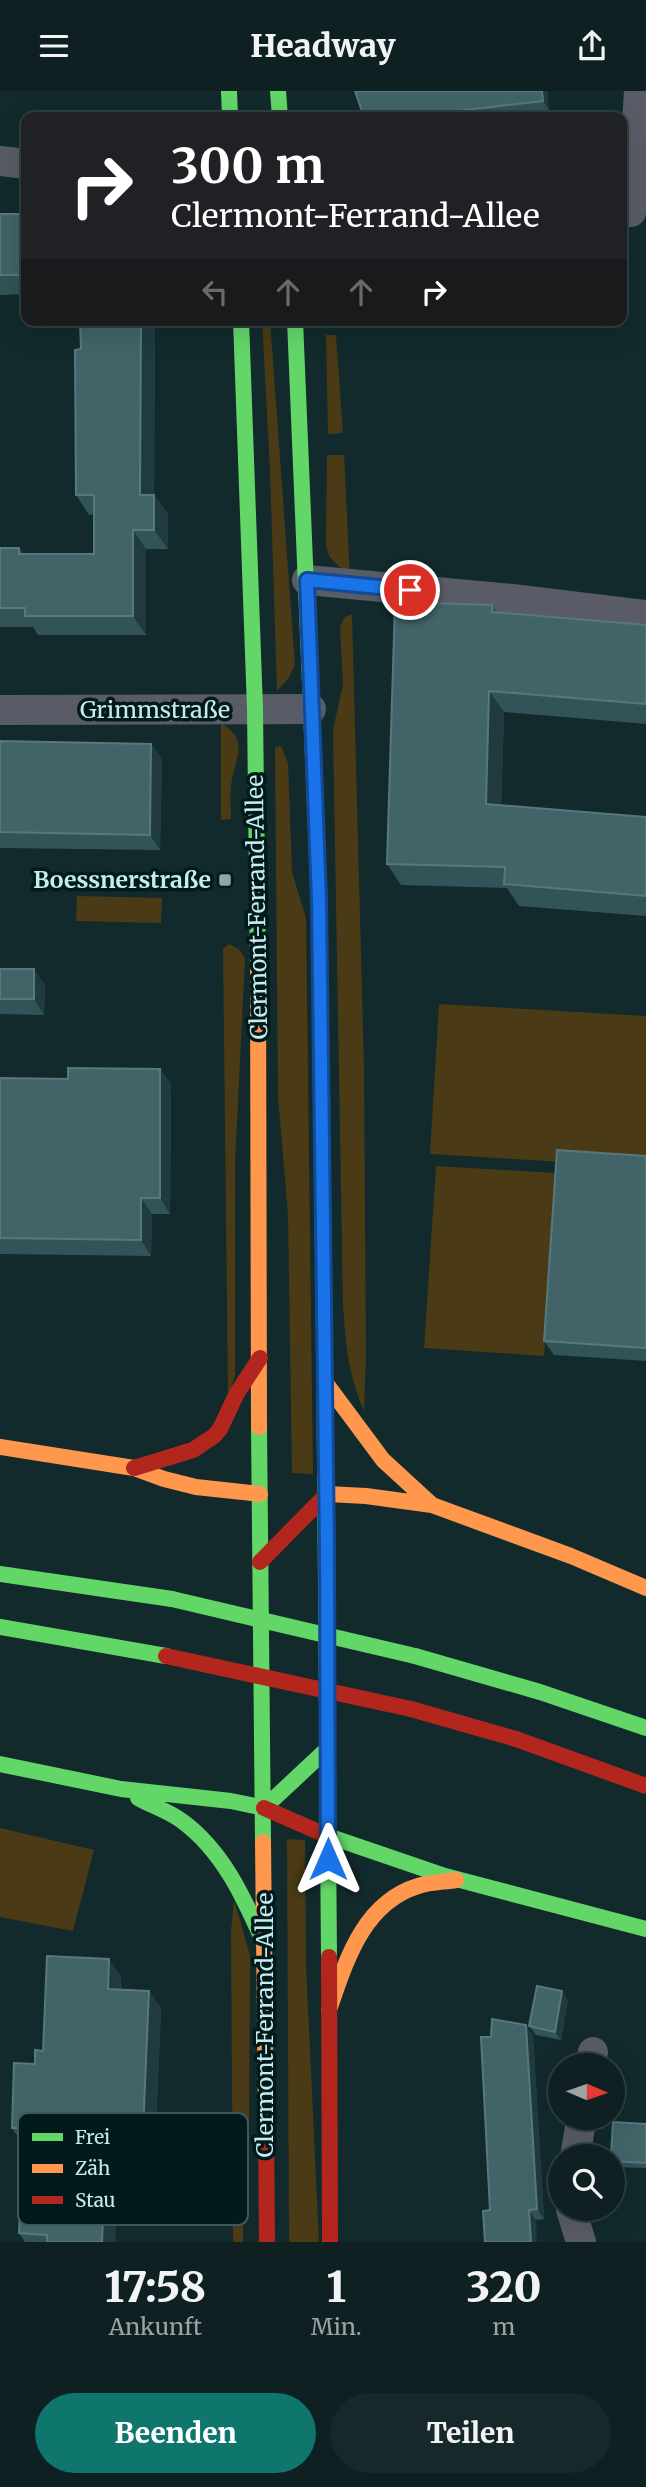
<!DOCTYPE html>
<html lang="de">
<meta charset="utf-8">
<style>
:root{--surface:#0e2021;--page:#17282a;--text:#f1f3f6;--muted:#9ba3a5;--line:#2e3e3f;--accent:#0f766e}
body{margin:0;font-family:Merriweather,serif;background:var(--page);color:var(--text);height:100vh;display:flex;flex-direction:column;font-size:26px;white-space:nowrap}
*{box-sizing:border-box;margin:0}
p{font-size:23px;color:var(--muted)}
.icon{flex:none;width:38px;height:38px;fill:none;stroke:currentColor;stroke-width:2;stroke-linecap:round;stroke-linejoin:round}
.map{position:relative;height:2151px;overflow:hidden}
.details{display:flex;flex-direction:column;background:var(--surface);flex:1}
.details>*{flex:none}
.hud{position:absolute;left:21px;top:21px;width:606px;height:214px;border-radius:14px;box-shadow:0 7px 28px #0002,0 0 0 2px var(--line);background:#202124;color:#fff;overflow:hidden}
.needle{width:46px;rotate:92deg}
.tools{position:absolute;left:548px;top:1962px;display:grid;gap:14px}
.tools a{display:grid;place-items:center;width:77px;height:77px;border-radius:50%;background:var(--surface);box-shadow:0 7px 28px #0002,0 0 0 2px var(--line);font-size:35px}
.pin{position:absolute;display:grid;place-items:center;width:60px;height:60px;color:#fff;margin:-30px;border:4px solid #fff;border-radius:50%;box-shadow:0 2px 7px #0007}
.me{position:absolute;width:77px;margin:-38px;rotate:0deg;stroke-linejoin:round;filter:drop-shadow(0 0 5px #0008)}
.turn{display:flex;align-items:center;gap:24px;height:147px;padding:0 35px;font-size:32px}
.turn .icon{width:91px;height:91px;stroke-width:2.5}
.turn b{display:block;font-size:49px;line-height:60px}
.lanes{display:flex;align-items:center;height:66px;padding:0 35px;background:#0003;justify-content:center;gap:35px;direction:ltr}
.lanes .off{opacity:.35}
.eta{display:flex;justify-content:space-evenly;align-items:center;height:119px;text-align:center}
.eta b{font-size:42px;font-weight:800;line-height:49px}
.action{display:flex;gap:14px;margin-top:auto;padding:14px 35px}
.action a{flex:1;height:80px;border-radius:42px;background:var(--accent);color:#fff;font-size:28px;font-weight:800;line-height:80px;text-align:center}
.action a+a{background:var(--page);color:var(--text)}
header{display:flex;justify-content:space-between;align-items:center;height:91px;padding:0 35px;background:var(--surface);font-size:32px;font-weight:800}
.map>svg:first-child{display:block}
.green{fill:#4a3a15}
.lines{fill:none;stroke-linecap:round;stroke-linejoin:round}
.street{stroke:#595c66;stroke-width:30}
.fast{stroke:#63d668;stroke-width:16}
.slow{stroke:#ff974d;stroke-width:16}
.jam{stroke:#b3261e;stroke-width:16}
.fast-bridge{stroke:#63d668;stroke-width:16}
.jam-bridge{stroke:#b3261e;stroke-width:16}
.wall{fill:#325357}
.shaded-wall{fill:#1f3b3f}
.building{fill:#426368;stroke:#57787d;stroke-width:2}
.route-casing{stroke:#114b97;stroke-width:18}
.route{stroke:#1a73e8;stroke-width:12}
.poi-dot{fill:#88a8aa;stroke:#021a1b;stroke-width:2.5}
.labels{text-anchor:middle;stroke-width:7;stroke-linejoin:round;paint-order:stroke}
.street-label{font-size:23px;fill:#c7ecee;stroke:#021a1b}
.poi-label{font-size:23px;font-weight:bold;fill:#c7ecee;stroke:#021a1b;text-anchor:end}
.key{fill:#021a1b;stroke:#3d595a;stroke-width:2}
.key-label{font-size:19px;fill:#c7ecee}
</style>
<header><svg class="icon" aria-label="menu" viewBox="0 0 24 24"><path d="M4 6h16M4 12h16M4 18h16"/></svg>Headway<svg class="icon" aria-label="share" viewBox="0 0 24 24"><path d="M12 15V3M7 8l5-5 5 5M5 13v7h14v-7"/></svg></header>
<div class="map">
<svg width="646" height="2151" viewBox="0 0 646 2151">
<rect width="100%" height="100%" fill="#122a2c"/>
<!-- green -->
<path class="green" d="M262,229h8l25,345 -7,14 -11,12 -7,-221z
M326,244h10l7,98 -15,1z
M327,364h17l6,123 -21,-22 -3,-10z
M352,523l12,454 2,289 -2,54c-16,-38 -18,-64 -21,-106l-10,-575 10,-46 -3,-57 5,-10z
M221,632c30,18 13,36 10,63 -1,11 0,22 0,33l-10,1z
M281,655l7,17 4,109 14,46 7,556 -21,-1 -4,-258 -10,-119 -3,-349z
M77,805l85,2 -1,25 -85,-2z
M229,853l10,5 6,9 -10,206v211l-7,22 -5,-448z
M439,913l207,12v151l-216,-13z
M436,1075l119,7 -11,183 -120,-8z
M0,1737l94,22 -21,81 -73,-14z
M287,1748l18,1 1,125 13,277h-30z
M234,1809l16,55 -1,180 -6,52v55h-10l-2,-311z"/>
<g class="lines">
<!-- street -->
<path class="street" d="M0,70l26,3
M631,121l8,-121
M307,489l205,19 134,16
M0,619l311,-1
M591,1974l2,-13
M575,2065l7,-39
M571,2118l10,33"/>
<!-- fast -->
<path class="fast" d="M229,0l1,26
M278,0l2,26
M241,229l14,389 3,257
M295,229l20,485
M324,1247l5,619
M259,1336l4,415
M0,1483l172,25
M0,1536l166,29
M415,1565l125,36 106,36
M0,1673l121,25 110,12 33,7
M138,1707c14,8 31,13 44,23 41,30 62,77 82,122
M264,1717l63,-59
M328,1745l117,40 201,53"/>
<!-- slow -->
<path class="slow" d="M315,714l4,95 5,438
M258,875l1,461
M325,1291l58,78 49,45
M0,1356l134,21 30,11 32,8 64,7
M327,1403l39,2 66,9 139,51 75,32
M263,1751l3,278
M329,1919c17,-49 34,-107 89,-124 12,-4 26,-4 38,-6"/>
<!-- jam -->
<path class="jam" d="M134,1377l59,-18 21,-14 6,-7 17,-36 23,-35
M260,1471l67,-68
M411,1618l105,30 130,47
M264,1717l64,28
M329,1866l1,285
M266,2029l1,122"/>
<!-- fast-bridge -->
<path class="fast-bridge" d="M172,1508l243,57"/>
<!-- jam-bridge -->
<path class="jam-bridge" d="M166,1565l245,53"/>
</g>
<!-- wall -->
<path class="wall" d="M547,0l2,19 -63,7h-122z
M0,123h24l2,3v77l-26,1z
M80,229h75l-1,175 14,19v35h-22v86h-108l-5,-8h-33v-79h19l4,6h71v-40l-5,1 -13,-20 5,-146z
M492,514l6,8 148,12v99l-142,-12 -3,94 145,11v99l-127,-10 -12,-18 -106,-3 -14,-21z
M0,650l151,3 11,15 -2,91 -160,-2z
M0,878l45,16 -1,30 -44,-1z
M160,978l11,15 -1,130h-18l-1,42 -151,-2v-176l68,1z
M646,1065v205l-92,-6 -10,-14z
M121,1885v14l28,1 12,17 -8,186 -36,-1 -2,49h-90l-6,-9 4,-89 -11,-16 23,-64 8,-13z
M568,1909l-7,40 -25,-5 -7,-9z
M533,1944l11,184 -8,1 -46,-10z
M646,2033v44l-31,-1 -3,-4v-7z"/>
<!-- shaded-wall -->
<path class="shaded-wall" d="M542,0h5l2,19 -6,-9z
M24,123l2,3v17l-2,-4z
M141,229h14l-1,194 -14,-19z
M154,404l14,19v35l-14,-19z
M133,439l13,19v86l-13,-19z
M489,600l15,21 -3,114 -15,-22z
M151,653l11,15 -2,91 -10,-15z
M34,878l11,16 -1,30 -10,-16z
M160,978l11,15 -1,130 -10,-16z
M141,1107l11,16 -1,42 -10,-16z
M109,1868l12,17 -1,31 -12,-18z
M149,1900l12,17 -8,186 -12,-17z
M562,1900l6,9 -7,40 -6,-8z
M526,1934l7,10 11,184 -7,-10z
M105,2084l12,18 -2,49h-13z
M529,2119l7,10 1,22h-6z"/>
<!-- building -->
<path class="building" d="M355,0h187l1,10 -137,16h-42z
M0,123h24v16h2v61h-2v-16h-24z
M80,229h61l-1,175h14v35h-21v86h-108v-8h-25v-60h19v6h75v-59h-18l-1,-145 6,-1z
M395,511l97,3v7l154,13v79l-157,-13 -3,113 160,13v79l-142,-12 1,-17 -118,-3z
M0,650l151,3 -1,91 -150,-3z
M0,878h34v30h-34z
M68,977l92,1v129h-19v42l-141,-2v-160l68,1z
M557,1059l89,6v192l-102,-7z
M47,1865l62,3 -1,30 41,2 -8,186 -36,-2 -3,67h-55v-7l-28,-2 4,-105h-11l2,-65 21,1v-14l8,1z
M537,1895l25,5 -7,41 -26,-6z
M492,1928l34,6 11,184 -8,1 2,32h-46l-2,-31 7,-1 -9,-173h10z
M613,2031l33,2v39l-34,-2v-5h-1z"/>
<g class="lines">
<!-- route casing -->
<g class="route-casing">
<path id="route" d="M328,1768l-1,-310 -8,-649 -12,-320 103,10"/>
</g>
<!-- route -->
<use href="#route" class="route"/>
</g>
<!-- markers -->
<rect class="poi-dot" x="218" y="782" width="14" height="14" rx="3.5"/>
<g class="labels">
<!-- street labels -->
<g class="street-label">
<text x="155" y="627">Grimmstraße</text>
<text transform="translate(257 816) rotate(-91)" y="8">Clermont-Ferrand-Allee</text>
<text transform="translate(265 1934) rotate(-90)" y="8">Clermont-Ferrand-Allee</text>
</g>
<!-- poi labels -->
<g class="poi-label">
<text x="211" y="797">Boessnerstraße</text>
</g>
</g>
<!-- legend -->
<rect x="18" y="2022" width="230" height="112" rx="10" class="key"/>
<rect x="32" y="2042" width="31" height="8" fill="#63d668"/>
<rect x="32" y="2073" width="31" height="9" fill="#ff974d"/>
<rect x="32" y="2105" width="31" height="8" fill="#b3261e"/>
<g class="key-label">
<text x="75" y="2053">Frei</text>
<text x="75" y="2084">Zäh</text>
<text x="75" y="2116">Stau</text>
</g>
</svg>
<div class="tools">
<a><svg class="needle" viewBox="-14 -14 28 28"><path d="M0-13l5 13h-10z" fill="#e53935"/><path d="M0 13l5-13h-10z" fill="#9ba3a5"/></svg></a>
<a><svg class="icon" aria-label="search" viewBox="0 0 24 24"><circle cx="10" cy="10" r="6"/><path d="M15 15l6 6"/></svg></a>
</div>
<div class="pin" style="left:410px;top:499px;background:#d93025"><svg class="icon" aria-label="arrive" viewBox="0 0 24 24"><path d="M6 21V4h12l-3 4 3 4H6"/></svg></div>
<svg class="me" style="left:328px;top:1768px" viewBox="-20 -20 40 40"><path d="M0-17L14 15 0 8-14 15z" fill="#1a73e8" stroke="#fff" stroke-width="4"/></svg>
<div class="hud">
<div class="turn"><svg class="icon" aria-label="right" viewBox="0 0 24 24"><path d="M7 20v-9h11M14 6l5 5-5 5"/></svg><div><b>300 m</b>Clermont-Ferrand-Allee</div></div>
<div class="lanes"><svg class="icon off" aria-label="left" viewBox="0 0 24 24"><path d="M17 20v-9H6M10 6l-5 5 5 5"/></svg><svg class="icon off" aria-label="ahead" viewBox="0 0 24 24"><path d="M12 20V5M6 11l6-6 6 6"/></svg><svg class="icon off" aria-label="ahead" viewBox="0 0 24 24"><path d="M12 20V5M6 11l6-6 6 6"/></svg><svg class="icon" aria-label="right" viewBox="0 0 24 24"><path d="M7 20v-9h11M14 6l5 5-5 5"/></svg></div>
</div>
</div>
<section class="details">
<div class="eta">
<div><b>17:58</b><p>Ankunft</p></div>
<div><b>1</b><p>Min.</p></div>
<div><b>320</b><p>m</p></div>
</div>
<div class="action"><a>Beenden</a><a>Teilen</a></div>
</section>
